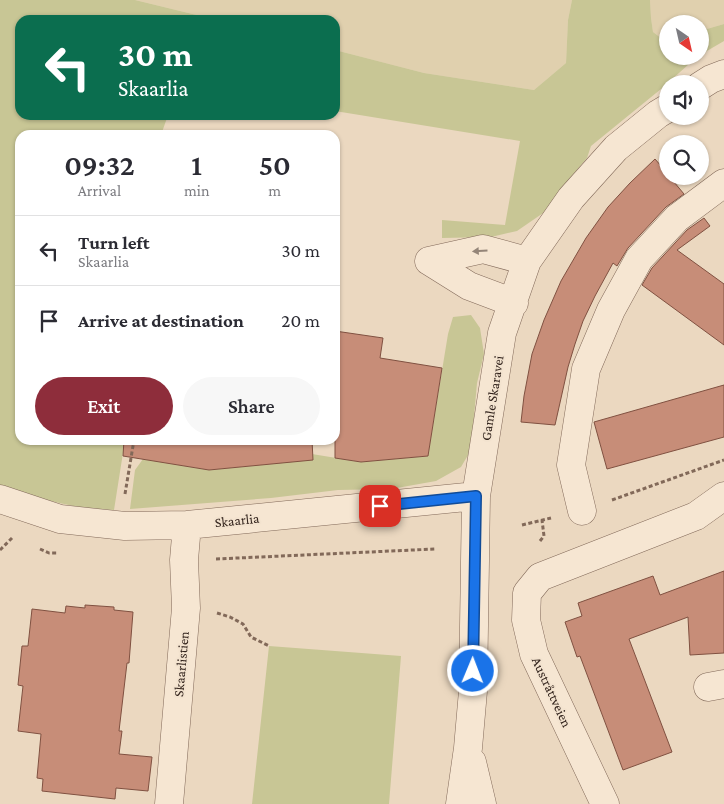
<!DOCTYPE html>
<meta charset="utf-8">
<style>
:root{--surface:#fff;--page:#f7f7f7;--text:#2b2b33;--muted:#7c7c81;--line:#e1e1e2;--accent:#8e2d3b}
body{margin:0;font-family:"Crimson Pro",serif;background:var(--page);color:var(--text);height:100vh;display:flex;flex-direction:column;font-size:19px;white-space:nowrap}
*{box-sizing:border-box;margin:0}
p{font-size:16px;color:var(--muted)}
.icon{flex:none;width:28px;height:28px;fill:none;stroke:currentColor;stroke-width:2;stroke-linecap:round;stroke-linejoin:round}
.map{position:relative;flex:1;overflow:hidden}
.side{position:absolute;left:15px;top:130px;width:325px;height:315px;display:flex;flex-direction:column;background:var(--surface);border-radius:15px;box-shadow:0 1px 4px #0004}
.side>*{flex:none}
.top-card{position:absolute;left:15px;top:15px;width:325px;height:105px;border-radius:15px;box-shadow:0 1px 4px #0004;background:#0b6e4f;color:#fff;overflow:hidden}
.needle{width:32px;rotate:146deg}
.controls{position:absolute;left:659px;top:15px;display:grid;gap:10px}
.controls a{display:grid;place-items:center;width:50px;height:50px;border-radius:50%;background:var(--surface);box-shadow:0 1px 4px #0004;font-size:25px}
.pin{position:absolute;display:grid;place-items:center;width:42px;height:42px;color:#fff;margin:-21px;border-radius:10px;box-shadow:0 2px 8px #0006}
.me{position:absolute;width:55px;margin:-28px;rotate:1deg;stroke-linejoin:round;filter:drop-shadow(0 0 4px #0008)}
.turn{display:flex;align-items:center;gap:18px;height:105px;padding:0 20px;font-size:22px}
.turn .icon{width:65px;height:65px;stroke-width:2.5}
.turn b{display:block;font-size:35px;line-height:42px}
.eta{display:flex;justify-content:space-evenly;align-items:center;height:85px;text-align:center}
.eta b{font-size:30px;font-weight:600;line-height:35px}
.cta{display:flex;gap:10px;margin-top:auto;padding:10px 20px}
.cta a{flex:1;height:58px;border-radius:30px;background:var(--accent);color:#fff;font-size:20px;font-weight:600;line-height:58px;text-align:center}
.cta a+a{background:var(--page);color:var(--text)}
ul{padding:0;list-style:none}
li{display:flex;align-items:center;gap:15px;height:70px;padding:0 20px;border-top:1px solid var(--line)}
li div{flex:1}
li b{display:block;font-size:19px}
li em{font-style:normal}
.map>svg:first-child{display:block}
.farmland{fill:#e0d0ae}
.green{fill:#c8c695}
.building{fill:#c78d78;stroke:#805141}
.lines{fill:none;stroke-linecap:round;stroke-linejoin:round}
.minor-casing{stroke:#826959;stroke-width:29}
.path{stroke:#826959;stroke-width:3;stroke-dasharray:4 2.5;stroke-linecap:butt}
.minor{stroke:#f6e6d2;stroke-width:28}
.oneway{fill:#948578}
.route-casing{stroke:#114b97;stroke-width:12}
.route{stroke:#1a73e8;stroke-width:9}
.labels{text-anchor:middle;stroke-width:4;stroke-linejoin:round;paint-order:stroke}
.street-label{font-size:14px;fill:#33241d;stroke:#f3e3cf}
</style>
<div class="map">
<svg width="724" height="804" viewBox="0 0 724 804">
<rect width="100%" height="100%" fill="#ebd8c0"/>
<!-- farmland -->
<path class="farmland" d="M135,0h437l-4,20 -2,43 -32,27 -110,-17 -89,-23v-30h-118z
M650,0h74v24l-24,7v-7h-32l-1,17h-2l-12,-9 -2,-14z"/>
<!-- green -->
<path class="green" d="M0,0h135l82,20h-197v95h148l-7,20h-141v305h105l-11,70 -32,-2 -67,-15 -15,-8z
M572,0h78l1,18 2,14 12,9h2l1,15h30l-37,33 -70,57 -4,12 -22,26 -16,25 -32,22 -26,6 -49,1v-18l63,5 15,-84 -185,-30v-61l89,23 110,17 32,-27 2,-43z
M724,24v17l-24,14v-24z
M471,315l9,13 4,26 -7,29 -6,67 -10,17 -25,14 -45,8 -53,1 -67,8 -141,11 5,-39 8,-11 66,11 63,-6 3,-16 86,14 67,-6 20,-122 5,-17z
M269,646l132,10 -12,148h-137z"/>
<!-- building -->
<path class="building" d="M655,159l13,15v2h1l15,18 -18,13 -38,41 -11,18 -4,-3 -18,33 -12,25 -8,23 -7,23 -13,58 -34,-3 3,-26 8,-42 12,-34 17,-39 25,-43 22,-31 22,-24z
M704,218l6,8 -33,24 47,34v61l-82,-60 10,-17 35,-38z
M335,331l48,7 -3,20 62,10 -14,88 -67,6 -26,-4z
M724,385v52l-117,32 -13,-47z
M124,440h188l1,20 -104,10 -86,-14z
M724,571v82l-34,2 -2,-38 -59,22 43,113 -49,18 -43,-114 -3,1 -12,-35 17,-6 -4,-13 75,-27 7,19z
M85,605l29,2v3l19,2 -4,51h-2l-8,68h3l-3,23 33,3 -4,34 -32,-3 -1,11 -73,-8 1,-12 -6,-1 4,-44 -23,-3 5,-45 -5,-1 4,-39h6l4,-37 33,4 1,-7 19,2z"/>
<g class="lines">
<!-- minor casing -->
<g class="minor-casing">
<path id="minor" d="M700,86l11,-7 13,-5
M429,261l54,-12 44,12
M429,261l40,25 45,17
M0,499l60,20 65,7 62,-1 289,-29
M582,511l-11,-46 15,-96 25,-59 28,-51 38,-41 47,-35
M708,687l16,-3
M472,762l10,42
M169,804l17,-196 -2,-48 3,-35
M460,804l8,-56 5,-57 3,-195 26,-163 25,-72 44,-63 45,-50 42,-34 10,-6
M605,804l-71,-150 -8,-34 1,-27 13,-16 156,-61 28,-20"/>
</g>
<!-- path -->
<path class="path" d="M125,494l9,-54
M612,500l112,-40
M522,525l29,-7
M540,541l4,-5 -2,-16
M40,549l9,4h8
M0,550l13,-13
M216,559l219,-10
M217,613l13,4 13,7 8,13 18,9"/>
<!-- minor -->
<use href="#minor" class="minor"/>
</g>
<!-- one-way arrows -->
<defs><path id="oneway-solid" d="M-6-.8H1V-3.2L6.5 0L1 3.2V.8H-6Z" transform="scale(1.25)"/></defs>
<use class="oneway" href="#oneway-solid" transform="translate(480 251) rotate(177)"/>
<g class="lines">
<!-- route casing -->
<g class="route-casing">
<path id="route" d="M380,506l96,-10 -3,175"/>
</g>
<!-- route -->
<use href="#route" class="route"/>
</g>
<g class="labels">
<!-- street labels -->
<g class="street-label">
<text transform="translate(492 398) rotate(-81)" y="5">Gamle Skaravei</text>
<text transform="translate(237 520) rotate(-6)" y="5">Skaarlia</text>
<text transform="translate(181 664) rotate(-85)" y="5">Skaarlistien</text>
<text transform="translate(552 692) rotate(65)" y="5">Austråttveien</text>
</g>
</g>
</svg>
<div class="controls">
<a><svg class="needle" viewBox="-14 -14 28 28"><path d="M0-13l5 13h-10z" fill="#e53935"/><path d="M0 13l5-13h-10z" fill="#7c7c81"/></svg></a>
<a><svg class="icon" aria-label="sound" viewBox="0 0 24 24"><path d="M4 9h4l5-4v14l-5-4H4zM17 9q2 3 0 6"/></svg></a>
<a><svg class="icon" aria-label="search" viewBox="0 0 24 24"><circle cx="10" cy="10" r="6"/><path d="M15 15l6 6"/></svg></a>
</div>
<div class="pin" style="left:380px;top:506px;background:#d93025"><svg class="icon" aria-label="arrive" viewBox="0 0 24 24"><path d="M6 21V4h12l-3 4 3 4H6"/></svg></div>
<svg class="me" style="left:473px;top:671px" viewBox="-20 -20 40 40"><circle r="17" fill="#1a73e8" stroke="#fff" stroke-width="3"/><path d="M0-11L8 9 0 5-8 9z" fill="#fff"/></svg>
<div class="top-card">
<div class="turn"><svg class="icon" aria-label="left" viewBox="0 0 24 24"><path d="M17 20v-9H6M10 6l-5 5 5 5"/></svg><div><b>30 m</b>Skaarlia</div></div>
</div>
<section class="side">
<div class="eta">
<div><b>09:32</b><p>Arrival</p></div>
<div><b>1</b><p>min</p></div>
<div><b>50</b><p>m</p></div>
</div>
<ul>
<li><svg class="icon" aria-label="left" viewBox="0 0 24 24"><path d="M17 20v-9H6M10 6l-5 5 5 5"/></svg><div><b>Turn left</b><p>Skaarlia</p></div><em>30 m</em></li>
<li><svg class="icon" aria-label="arrive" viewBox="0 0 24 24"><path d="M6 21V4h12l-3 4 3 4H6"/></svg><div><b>Arrive at destination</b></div><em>20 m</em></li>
</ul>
<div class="cta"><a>Exit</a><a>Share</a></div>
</section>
</div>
